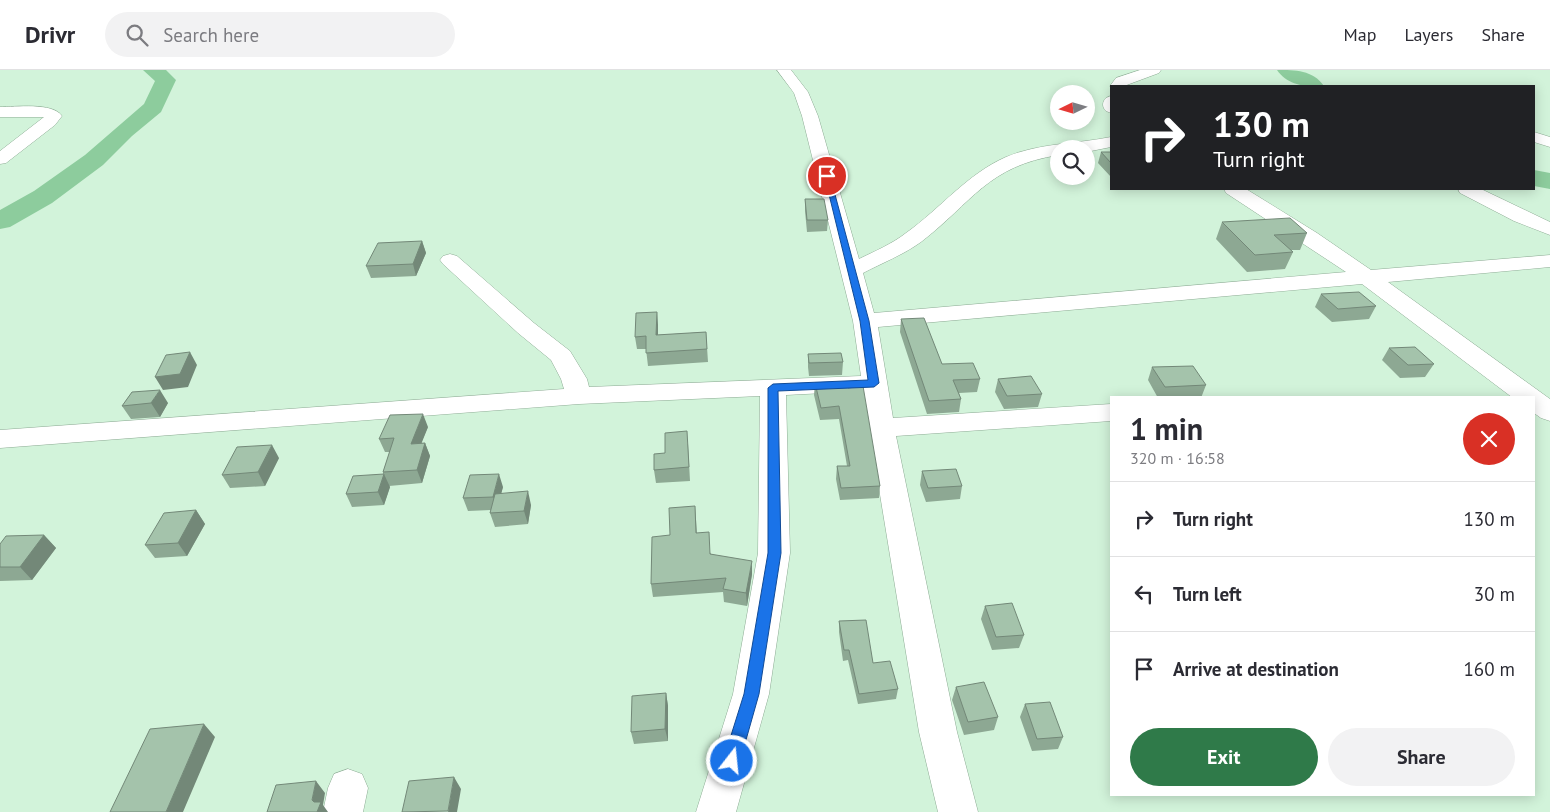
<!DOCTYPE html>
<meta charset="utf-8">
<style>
:root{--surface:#fff;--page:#f2f2f3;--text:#2b2b33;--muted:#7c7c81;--line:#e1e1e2;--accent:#2f7a49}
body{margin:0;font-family:"PT Sans",sans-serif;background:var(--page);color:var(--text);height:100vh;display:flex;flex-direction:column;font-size:19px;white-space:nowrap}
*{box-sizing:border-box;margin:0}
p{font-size:16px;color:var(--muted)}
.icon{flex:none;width:28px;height:28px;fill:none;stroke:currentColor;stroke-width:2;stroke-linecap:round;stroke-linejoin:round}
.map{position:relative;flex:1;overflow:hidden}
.details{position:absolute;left:1110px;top:326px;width:425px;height:400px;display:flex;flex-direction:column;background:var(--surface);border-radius:0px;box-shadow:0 2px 12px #0003}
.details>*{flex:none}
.hud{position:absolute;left:1110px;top:15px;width:425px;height:105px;border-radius:0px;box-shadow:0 2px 12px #0003;background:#202124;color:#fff;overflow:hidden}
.needle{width:32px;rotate:265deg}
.controls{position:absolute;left:1050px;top:15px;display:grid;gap:10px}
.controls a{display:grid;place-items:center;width:45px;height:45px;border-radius:50%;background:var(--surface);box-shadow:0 2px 12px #0003;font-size:25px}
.pin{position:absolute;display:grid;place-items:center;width:42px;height:42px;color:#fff;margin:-21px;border:2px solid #fff;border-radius:50%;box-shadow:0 1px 5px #0007}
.me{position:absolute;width:55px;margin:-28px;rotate:16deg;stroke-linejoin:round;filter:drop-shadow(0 0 4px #0008)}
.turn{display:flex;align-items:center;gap:18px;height:105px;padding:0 20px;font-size:22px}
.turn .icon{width:65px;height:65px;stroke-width:2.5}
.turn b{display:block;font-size:35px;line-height:42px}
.round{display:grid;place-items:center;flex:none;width:52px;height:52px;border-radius:26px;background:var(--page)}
.head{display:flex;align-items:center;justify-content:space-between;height:85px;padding:0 20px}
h1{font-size:30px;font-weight:800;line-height:38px}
.button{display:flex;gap:10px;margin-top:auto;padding:10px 20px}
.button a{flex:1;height:58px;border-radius:30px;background:var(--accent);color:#fff;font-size:20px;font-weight:800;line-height:58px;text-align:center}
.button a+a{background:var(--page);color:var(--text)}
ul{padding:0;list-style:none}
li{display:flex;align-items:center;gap:15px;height:75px;padding:0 20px;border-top:1px solid var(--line)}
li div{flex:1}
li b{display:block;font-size:19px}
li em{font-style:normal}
header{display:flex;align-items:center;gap:30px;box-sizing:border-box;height:70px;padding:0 25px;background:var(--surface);border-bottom:1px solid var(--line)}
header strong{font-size:24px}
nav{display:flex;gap:28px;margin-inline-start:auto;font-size:18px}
.search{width:350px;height:45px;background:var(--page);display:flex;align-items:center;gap:12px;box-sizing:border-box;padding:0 18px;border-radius:28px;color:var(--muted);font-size:19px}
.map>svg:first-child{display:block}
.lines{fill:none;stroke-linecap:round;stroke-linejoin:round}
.river{fill:#8dcc9d;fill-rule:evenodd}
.minor-casing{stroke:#8dab94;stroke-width:1}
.minor{fill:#fff;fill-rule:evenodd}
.wall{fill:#8da893}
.shaded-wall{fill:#738878}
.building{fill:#a4c3ab;stroke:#738878}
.route{fill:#1a73e8;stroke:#114b97}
</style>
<header>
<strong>Drivr</strong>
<div class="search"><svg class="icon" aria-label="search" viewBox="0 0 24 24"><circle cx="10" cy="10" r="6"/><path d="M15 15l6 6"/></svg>Search here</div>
<nav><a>Map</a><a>Layers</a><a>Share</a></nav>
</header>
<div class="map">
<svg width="1550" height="742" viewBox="0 0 1550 742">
<rect width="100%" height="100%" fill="#d2f3da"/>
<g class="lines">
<!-- river -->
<path class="river" d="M143,0h23l10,10 -15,32 -29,24 -29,29 -51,38 -42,24 -10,2v-19l34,-19 51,-36 59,-51 11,-23z
M1277,0c18,0 36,0 47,16 -17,1 -36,0 -47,-16z
M1534,100l16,3v16l-16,-3z"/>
<!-- minor casing -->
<g class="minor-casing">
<path id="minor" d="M777,0h14l17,22 10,24 41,143c16,-8 33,-15 47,-26 34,-24 61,-59 100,-76 33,-14 71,-13 105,-20v10l-25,5v-3h-27v6c-72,11 -86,47 -138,87 -18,13 -39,21 -58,31l11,40 472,-41 -120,-79 -2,-4h22l71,44 54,37 179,-15v12l-162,15 162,117v22l-9,-3 -7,-5v-15h-21l-151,-114 -484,43 15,91 218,-14v17l-215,15 61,296 21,80h-40l-19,-80 -56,-341 -77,4 4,158 -21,141 -33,118h-40l37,-118 25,-141 2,-157 -181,8 -579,44v-18l564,-41 -3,-10 -10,-19 -33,-27 -75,-69 -3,-4 3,-4 7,-2 7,2 77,67 36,28 17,28 2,8 272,-11 -8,-55 -51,-205 -8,-23z
M1140,0h21l-2,3 -35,13h-13v2l-1,-2 6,-8z
M1111,26v17l-5,-2c-4,-4 -4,-9 0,-13z
M0,37c15,0 53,-5 62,9l-7,9 -49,38 -6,1v-13l44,-34h-44z
M1534,62l16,5v10l-16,-5z
M1458,119h23l69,33v13l-36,-14 -54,-28z
M348,699l14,5 6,14 -5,24h-40l5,-24 6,-14z"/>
</g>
<!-- minor -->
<use href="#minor" class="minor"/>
</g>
<!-- wall -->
<path class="wall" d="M1101,82h10v25l-13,-14z
M805,129l23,21 -1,11 -20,1 -2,-21z
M1222,152l85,11 -7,17h-9l2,2 -8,17 -38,3 -31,-33z
M422,171l4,12 -10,23 -45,2 -5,-12z
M1321,224l55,12 -7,13 -37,3 -17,-15z
M657,242l1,23 48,-3 2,30 -60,4 -2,-17h-9l-2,-12z
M901,249l41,45 38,15 -3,13 -18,1 2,6 -2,13 -32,2 -27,-82z
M1389,278l45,16 -9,13 -25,1 -18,-18z
M808,284l35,8 -1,13 -33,1 -1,-9z
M1152,297l54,18 -5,13h-43l-10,-18z
M998,309l44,15 -4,13 -34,2 -9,-17z
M815,313l33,5 32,98 -1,12 -39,2 -4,-21 1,-13h10l-8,-47 -19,1 -6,-25z
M132,322l36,11 -8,14 -29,2 -9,-13z
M428,357l-7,16h4l5,13 -8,27 -33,3 1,1 -6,18 -32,2 -6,-13 37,-20v-2l7,-20h-5l-6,-13z
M688,374l2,37 -34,2 -2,-13 11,-17z
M279,388l-14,28 -35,2 -8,-13z
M922,401l40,15 -2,13 -34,3 -6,-17z
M503,417l-2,6 30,12 -3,19 -33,3 -5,-14 1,-3 -23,1 -5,-13z
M695,436l2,27 14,21 41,20 -5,32 -23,-4 -1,-10 -70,5 -2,-13 19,-49z
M196,440l9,14 -18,32 -32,2 -10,-13z
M44,465l12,13 -24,32 -32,1v-37z
M985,536l39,29 -5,13 -27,2 -11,-31z
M839,551l34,42 25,26 -2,10 -38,5 -10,-44 -5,1 -4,-29z
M956,617l42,30 -4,13 -30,5 -12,-35z
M666,623l2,13v35l-34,3 -3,-12z
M1025,634l38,33 -5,12 -26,2 -12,-34z"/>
<!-- shaded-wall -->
<path class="shaded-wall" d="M422,171l4,12 -10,23 -3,-12z
M657,242l1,13v22l-2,-12z
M190,282l7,13 -9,22 -25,3 -8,-13z
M160,320l8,13 -8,14 -9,-14z
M423,344l5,13 -12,30 -5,-13z
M425,373l5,13 -8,27 -5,-13z
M272,375l7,13 -14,28 -7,-14z
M384,404l6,13 -6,18 -6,-13z
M499,404l4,13 -6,23 -4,-13z
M528,421l3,14 -3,19 -4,-13z
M196,440l9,14 -18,32 -9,-13z
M44,465l12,13 -24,32 -12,-13z
M752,491v13l-5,32 -1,-13z
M666,623l2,13v35l-3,-12z
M204,654l11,13 -32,75h-17z
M454,707l7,12 -4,23h-9z
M316,711l9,12 -2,12 5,7h-11l-5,-12z"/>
<!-- building -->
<path class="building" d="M1101,82h10v11z
M805,129h19l4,21h-21z
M1290,148l17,15 -33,2 19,17 -38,3 -33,-33z
M422,171l-9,23 -47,2 12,-23z
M1359,222l17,14 -38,3 -17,-15z
M657,242l-1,23 50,-3 1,17 -61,4v-17l-11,1 1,-24z
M924,248l18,46 31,-1 7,16 -27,1 8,19 -32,2 -28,-82z
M1415,277l19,17 -26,1 -19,-17z
M190,282l-10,22 -25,3 11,-22z
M841,283l2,9 -34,1 -1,-9z
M1193,296l13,19 -41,2 -13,-20z
M1031,306l11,18 -35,2 -9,-17z
M846,312l2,6 15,-2 17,100 -39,2 -4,-22h13l-11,-60 -18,2 -6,-25z
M160,320l-9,13 -29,3 10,-14z
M423,344l-12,30 14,-1 -8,27 -34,2 11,-34 -15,1 11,-24z
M687,361l2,36 -35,3v-16l11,-1v-20z
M272,375l-14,27 -36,3 15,-28z
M956,399l6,17 -34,2 -6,-17z
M384,404l-6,18 -32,2 7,-18z
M499,404l-6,23 -30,1 7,-23z
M528,421l-4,20 -34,2 5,-19z
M695,436l1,27 13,-1 1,22 42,7 -6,32 -23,-4 3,-11 -75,6 1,-47 18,-2 -1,-27z
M196,440l-18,33 -33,2 19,-32z
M44,465l-24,32h-20v-23l6,-8z
M1012,533l12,32 -28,2 -11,-31z
M866,550l7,43 17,-2 8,28 -39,5 -10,-44h-5l-5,-29z
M984,612l14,35 -30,5 -12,-35z
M666,623l-1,36 -34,3 1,-36z
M1050,632l13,35 -26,2 -12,-35z
M204,654l-38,88h-56l40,-83z
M454,707l-6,34 -46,1 7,-31z
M316,711l-4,19 2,2h7l-4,10h-50l9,-27z"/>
<!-- route -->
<path class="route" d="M824,104l6,2 39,145 10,62 -5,4 -96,4 3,162 -22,141 -19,67 -3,6 -5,2 -6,-2 -3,-6 21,-67 24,-141v-165l5,-4 95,-4 -8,-59z"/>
</svg>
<div class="controls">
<a><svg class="needle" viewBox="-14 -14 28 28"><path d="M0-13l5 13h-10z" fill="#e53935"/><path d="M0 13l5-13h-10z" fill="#7c7c81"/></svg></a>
<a><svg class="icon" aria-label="search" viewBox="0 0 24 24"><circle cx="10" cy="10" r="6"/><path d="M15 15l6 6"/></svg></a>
</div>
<div class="pin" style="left:827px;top:106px;background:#d93025"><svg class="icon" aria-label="arrive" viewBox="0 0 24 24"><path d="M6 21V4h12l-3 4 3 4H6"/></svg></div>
<svg class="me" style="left:732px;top:691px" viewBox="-20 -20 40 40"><circle r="17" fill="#1a73e8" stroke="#fff" stroke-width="3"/><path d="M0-11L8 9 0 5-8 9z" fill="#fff"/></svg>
<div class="hud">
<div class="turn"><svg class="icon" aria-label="right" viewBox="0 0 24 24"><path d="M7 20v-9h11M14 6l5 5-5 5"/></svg><div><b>130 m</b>Turn right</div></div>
</div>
<section class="details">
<div class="head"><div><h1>1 min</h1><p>320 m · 16:58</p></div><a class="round" style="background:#d93025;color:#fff"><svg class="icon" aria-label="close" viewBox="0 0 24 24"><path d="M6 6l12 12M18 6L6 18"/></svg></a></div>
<ul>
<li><svg class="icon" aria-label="right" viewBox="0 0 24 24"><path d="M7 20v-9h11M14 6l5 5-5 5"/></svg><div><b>Turn right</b></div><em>130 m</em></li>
<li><svg class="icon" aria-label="left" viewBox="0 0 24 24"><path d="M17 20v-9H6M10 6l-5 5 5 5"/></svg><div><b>Turn left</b></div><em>30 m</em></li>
<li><svg class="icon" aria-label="arrive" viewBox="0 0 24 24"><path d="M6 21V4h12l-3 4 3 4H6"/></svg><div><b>Arrive at destination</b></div><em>160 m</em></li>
</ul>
<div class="button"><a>Exit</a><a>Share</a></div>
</section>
</div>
